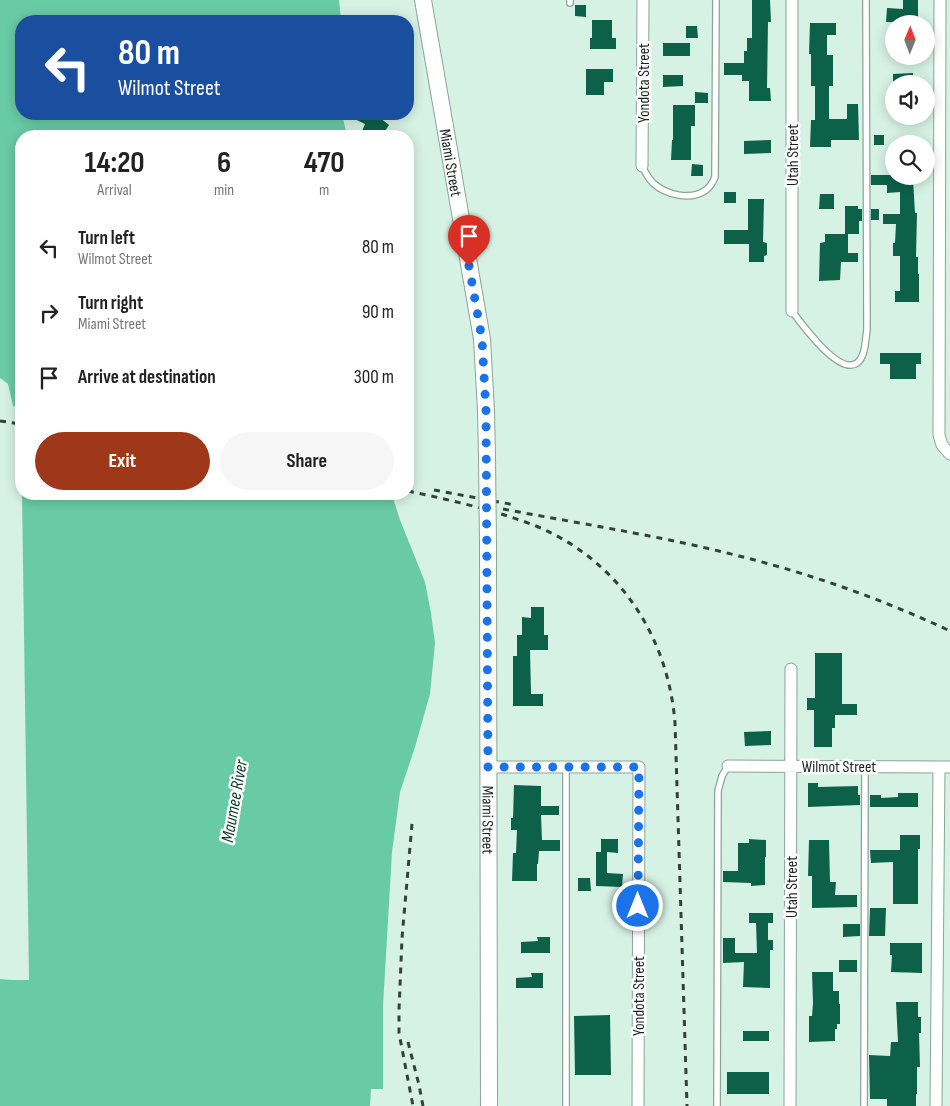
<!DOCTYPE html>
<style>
:root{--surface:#fff;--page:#f6f6f6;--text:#222;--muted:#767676;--accent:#9f3818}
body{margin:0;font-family:"Sofia Sans Condensed",sans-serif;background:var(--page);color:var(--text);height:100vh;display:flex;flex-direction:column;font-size:19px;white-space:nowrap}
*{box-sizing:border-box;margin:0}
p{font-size:16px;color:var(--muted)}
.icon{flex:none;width:28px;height:28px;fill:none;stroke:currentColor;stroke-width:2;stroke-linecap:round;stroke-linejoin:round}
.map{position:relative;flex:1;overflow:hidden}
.side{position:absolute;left:15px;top:130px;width:399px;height:370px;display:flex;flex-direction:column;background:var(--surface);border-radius:20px;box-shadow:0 2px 12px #0003}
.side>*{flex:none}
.guide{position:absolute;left:15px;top:15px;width:399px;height:105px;border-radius:20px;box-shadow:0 2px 12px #0003;background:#1a4fa0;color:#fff;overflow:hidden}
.needle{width:32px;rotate:1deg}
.controls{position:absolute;left:885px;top:15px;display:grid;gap:10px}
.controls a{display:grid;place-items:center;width:50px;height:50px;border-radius:50%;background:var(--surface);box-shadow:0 2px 12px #0003;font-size:25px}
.pin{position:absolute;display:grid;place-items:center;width:42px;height:42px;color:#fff;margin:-51px -21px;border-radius:50% 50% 50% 0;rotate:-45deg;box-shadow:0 0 5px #0007}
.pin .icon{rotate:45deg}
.me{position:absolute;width:55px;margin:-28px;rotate:0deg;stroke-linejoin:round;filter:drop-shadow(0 0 4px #0008)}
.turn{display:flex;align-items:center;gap:18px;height:105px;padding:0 20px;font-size:22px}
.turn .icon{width:65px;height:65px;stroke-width:2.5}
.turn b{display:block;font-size:35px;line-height:42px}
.eta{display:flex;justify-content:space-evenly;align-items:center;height:85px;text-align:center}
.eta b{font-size:30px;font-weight:700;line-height:35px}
.action{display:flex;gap:10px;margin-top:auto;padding:10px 20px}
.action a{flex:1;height:58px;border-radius:30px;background:var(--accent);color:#fff;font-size:20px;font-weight:700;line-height:58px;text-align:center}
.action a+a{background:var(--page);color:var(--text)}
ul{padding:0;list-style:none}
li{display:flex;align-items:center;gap:15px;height:65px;padding:0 20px}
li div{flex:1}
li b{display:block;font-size:19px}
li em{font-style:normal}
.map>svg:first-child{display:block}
.water{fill:#69cba5}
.building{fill:#0d6148}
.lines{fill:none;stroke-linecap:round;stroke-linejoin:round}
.lane-casing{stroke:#8aa499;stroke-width:8}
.street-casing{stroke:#8aa499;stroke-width:13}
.secondary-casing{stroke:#8aa499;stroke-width:18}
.lane{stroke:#fff;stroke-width:5.5}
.street{stroke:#fff;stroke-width:11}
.secondary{stroke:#fff;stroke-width:16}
.rail{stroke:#34413b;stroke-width:3;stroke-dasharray:6 6;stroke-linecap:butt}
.secondary-bridge-casing{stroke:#8aa499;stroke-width:18;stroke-linecap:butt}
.secondary-bridge{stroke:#fff;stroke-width:16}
.route{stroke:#1a73e8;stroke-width:9;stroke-dasharray:0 16.2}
.labels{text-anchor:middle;stroke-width:5;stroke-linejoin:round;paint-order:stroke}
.street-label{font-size:16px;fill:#18231e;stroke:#fff}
.water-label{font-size:18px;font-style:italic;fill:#0c3829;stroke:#fff}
</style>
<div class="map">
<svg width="950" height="1106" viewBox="0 0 950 1106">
<rect width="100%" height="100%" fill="#d6f2e5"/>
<!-- water -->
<path class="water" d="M0,0h339l2,21h-320v93h321l5,22h-326v272l-8,-2 -5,-22 -8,-6z
M22,494h372l-1,4 7,22 25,62 6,31 4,30 -5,51 -15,53 -15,45 -8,60 -9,154v83h-12l-1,17h-370v-127l11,1h18z"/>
<!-- building -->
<path class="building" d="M752,0h18l1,22h-3l-1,66h3l1,13h-22v-20h-7v-6h-18v-12h20v-12h3v-13h5z
M903,0h15v23l-32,-1 1,-14 16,1z
M575,5h11v12l-11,-1z
M592,20h20v18h4v11h-26v-11h2z
M810,23h26v12h-9v20h6v31h-4v33h18v-15h11l1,36h-28v7h-21l1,-27h4v-34h-4v-32h-2z
M686,26h11l1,12h-12z
M663,43h27v13h-27z
M586,69h27v13h-9v13h-18z
M913,73v11h-20v-10z
M663,75h20v11l-20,1z
M695,92l13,1v10h-13z
M673,105h22v21h-4v34h-20l1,-20h1z
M344,114h37l-2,3 10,8 -7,11h-22l5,-12z
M874,135h10v10h-10z
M771,140v13l-27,1v-13z
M692,164l11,1v11h-12z
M871,175h23v4h19l2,34h2l-1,44h2v17h1v28h-24v-11h5v-35h-7v-13h2l1,-19h-13v-10h17v-22l-13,1v-8h-16z
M724,192h12v11h-12z
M820,194h14v15h-15z
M748,199h16l-1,43 4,1v12l-3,1v6h-15v-18h-25v-14h24z
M845,206h13v3h4v12h-3v13h-14z
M871,209h8v11h-8z
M825,234h23v19h10v9h-17l-1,18 -21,1 1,-38 5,-1z
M880,353h41v11h-5v15h-26v-15h-10z
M531,607h13v28h4v15h-18l1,44h12v12h-30v-50h4v-21h5v-18l9,1z
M815,653h27v51h15v11h-22v13h-3v19h-18v-37h-7v-12h8z
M771,731v14l-26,1 -1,-14z
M808,783h10v4l40,-1v9h2v10l-52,2z
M514,785l27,1v20h18v9h-18l1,25h18v11h-21l-1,13h-1v17h-25l1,-28h3l1,-23h-6v-12h2z
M898,793h20v14h-48v-12h11v3l17,-1z
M900,835h20v14h-2v55h-25v-42l-22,1 -1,-13h30z
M601,839h17v14l-11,-1v21l16,1 -1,13 -26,-1v-34h5z
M749,839l17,1v17h-1v28l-14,1v-3l-28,-1v-11h15v-28h11z
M809,840h20l1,42h6l-1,13h22v12l-45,1v-32h-4z
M578,878h12l1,13h-13z
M870,908h16l-1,28h-16z
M749,913h24v10h-5v17h5v10h-3v38l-27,-1 1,-25 -21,1v-25h12v15h22l-1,-30h-7z
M843,924h17v12l-17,1z
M537,937h13v16h-29v-11l17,-1z
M890,943h32v30l-31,-1 1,-17h-2z
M839,960h18v12h-18z
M812,972h21v19h6v13h1v20h-3v5h-2v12l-26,1v-26h3l1,-13z
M531,973h12v15h-27v-10l16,-1z
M896,1002h22v15h3v16h-2l1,34h-3v27h-1v12h-29v-7h-17l-1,-44 21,1 1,-14h7z
M610,1015l1,60h-36l-1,-59z
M743,1031h26v10h-26z
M727,1072h42v22h-42z"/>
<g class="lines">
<!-- lane casing -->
<g class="lane-casing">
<path id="lane" d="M570,0v3
M642,166c3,6 6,12 11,17 13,12 38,18 53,7 4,-3 7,-8 9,-13l1,-177
M792,311c9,12 47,65 65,52 9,-7 8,-23 10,-33l-1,-330
M566,767v339
M717,1106l1,-315 4,-15 6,-10
M864,1106l1,-340"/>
</g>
<!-- street casing -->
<g class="street-casing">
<path id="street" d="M940,0l-1,435 3,10 8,9
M642,166l1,-166
M792,311v-311
M728,766l222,1
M488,767h151l-1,339
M790,1106l1,-437
M936,1106l3,-339"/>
</g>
<!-- secondary casing -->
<g class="secondary-casing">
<g id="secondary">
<path id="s1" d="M423,0l59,339 4,72 1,46"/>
<path id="s2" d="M488,545l1,561"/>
</g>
</g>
<!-- lane -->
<use href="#lane" class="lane"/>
<!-- street -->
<use href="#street" class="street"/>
<!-- secondary -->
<use href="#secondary" class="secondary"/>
<!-- rail -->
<path class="rail" d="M0,421l21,3
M434,490l81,15
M408,491c42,9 87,19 128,35 82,34 132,109 139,197l12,383
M503,509c79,15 158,27 236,47 72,18 143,43 211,75
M412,824l-10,114 -3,72v23l14,73
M408,1042l11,43 4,21"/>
<!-- secondary-bridge casing -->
<g class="secondary-bridge-casing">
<path id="secondary-bridge" d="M487,457l1,88"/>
</g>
<!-- secondary-bridge -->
<use href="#secondary-bridge" class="secondary-bridge"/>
</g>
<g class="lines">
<!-- route -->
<path class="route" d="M469,266l13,73 4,72 2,356h151l-1,139"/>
</g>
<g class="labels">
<!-- street labels -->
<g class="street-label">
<text transform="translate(643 83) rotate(-90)" y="6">Yondota Street</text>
<text transform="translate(792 155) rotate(-90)" y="6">Utah Street</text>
<text dy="6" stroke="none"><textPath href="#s1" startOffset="165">Miami Street</textPath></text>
<text x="839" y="772">Wilmot Street</text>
<text dy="6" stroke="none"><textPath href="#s2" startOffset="275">Miami Street</textPath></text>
<text transform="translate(791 887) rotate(-90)" y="6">Utah Street</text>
<text transform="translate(638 996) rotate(-90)" y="6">Yondota Street</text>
</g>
<!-- water labels -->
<g class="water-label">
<text transform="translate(234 801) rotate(-80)" y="6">Maumee River</text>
</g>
</g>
</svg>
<div class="controls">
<a><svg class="needle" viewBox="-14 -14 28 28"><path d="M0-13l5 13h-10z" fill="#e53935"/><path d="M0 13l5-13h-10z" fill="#767676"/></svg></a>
<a><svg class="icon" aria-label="sound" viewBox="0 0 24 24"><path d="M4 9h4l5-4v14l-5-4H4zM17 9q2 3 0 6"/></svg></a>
<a><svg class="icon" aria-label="search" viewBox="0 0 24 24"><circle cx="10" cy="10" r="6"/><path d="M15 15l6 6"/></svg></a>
</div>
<div class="pin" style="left:469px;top:266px;background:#d93025"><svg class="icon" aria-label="arrive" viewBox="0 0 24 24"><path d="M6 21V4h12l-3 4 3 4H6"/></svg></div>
<svg class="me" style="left:638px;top:906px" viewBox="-20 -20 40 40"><circle r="17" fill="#1a73e8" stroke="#fff" stroke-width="3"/><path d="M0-11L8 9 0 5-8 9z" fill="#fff"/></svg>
<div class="guide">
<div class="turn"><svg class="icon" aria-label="left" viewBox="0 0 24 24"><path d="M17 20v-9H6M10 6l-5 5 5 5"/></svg><div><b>80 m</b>Wilmot Street</div></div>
</div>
<section class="side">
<div class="eta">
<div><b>14:20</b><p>Arrival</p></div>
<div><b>6</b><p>min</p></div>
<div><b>470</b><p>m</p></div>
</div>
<ul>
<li><svg class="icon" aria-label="left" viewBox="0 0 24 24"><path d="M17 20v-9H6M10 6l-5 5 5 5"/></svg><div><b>Turn left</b><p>Wilmot Street</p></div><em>80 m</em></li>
<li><svg class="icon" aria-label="right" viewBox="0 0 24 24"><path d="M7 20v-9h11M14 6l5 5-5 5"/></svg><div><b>Turn right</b><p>Miami Street</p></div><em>90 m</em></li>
<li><svg class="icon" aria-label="arrive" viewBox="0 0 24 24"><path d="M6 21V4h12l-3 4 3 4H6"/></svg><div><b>Arrive at destination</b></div><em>300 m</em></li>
</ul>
<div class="action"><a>Exit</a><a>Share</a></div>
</section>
</div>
